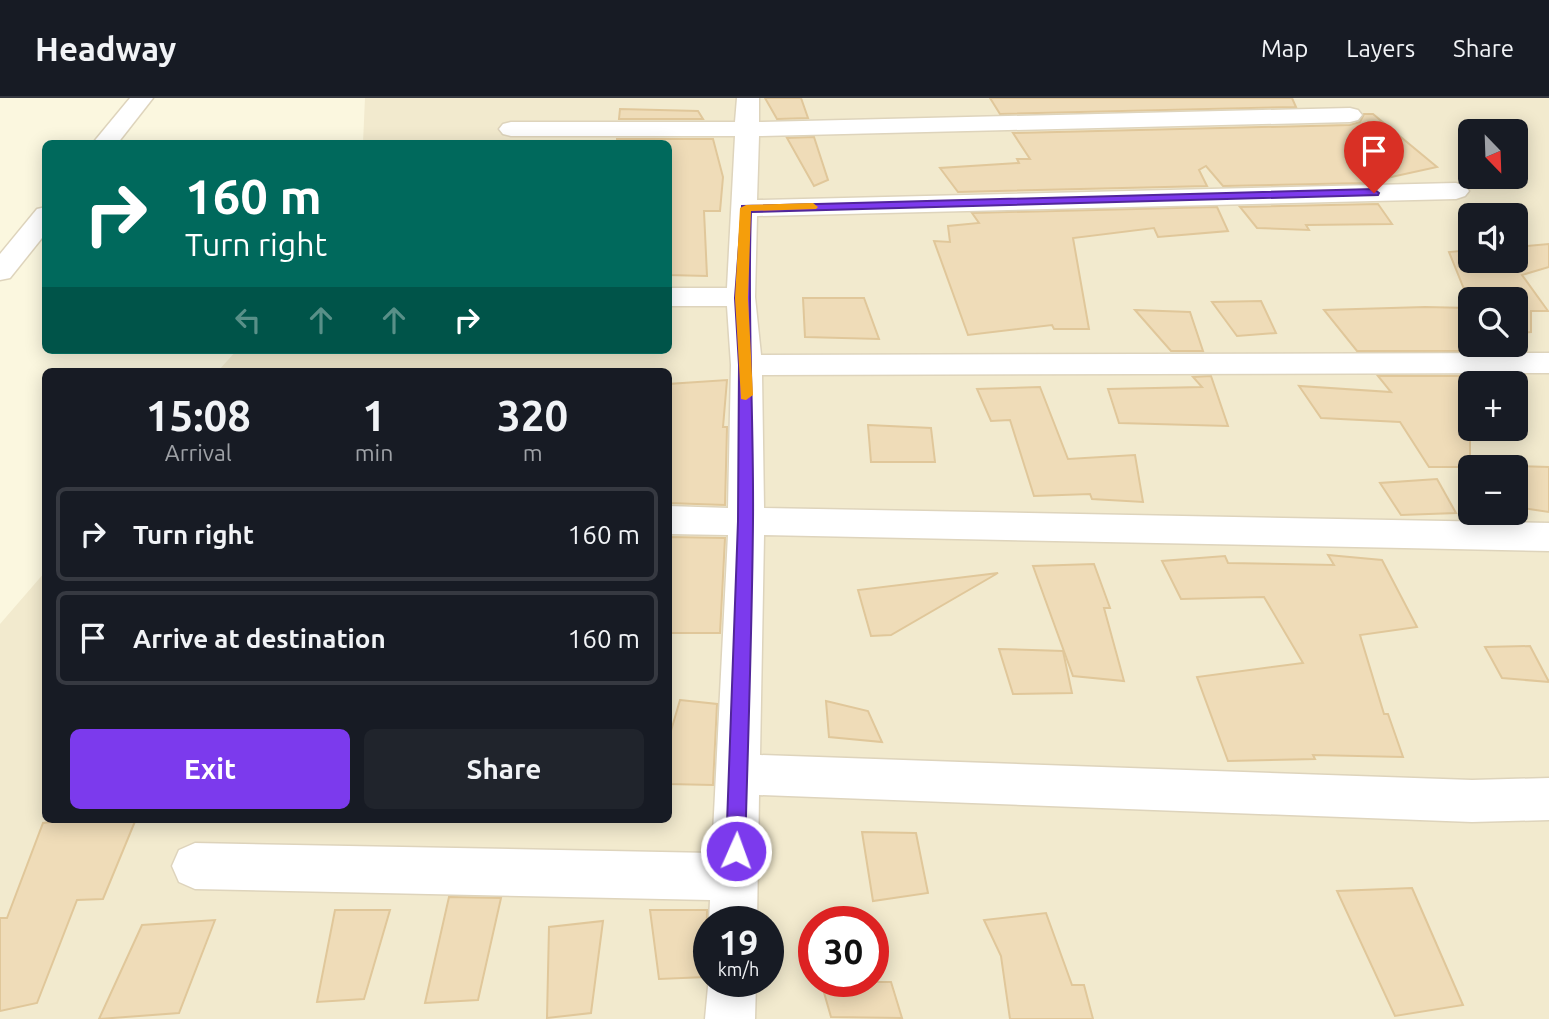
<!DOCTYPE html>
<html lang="en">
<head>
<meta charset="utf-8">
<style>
  body { margin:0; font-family:Ubuntu,sans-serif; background:#20242c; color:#f1f3f6; height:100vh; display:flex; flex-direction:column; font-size:26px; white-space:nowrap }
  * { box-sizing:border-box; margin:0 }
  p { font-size:23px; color:#9ea1a6 }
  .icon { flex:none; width:38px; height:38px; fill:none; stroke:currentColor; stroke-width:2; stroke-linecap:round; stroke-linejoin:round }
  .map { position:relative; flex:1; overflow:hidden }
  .sheet { position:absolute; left:42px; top:270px; width:630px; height:455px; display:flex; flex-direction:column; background:#171b24; border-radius:10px; box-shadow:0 4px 18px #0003 }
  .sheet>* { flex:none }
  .hud { position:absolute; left:42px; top:42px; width:630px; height:214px; border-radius:10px; box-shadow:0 4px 18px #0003; background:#00695c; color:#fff; overflow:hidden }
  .needle { width:46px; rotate:157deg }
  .buttons { position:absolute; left:1458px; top:21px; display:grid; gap:14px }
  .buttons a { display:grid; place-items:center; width:70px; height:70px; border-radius:10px; background:#171b24; box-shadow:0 4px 18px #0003; font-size:35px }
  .speed { position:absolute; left:693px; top:808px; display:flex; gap:14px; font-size:35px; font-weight:700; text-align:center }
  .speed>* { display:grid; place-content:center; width:91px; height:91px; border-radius:50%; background:#171b24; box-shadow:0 4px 18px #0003; line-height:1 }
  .speed small { font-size:18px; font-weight:400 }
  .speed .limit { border:10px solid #d22; background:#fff; color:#111 }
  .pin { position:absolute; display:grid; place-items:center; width:60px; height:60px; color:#fff; margin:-72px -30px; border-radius:50% 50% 50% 0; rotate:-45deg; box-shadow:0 0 7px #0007 }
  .pin .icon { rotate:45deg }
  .me { position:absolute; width:77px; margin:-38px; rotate:2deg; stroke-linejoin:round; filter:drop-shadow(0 0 5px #0008) }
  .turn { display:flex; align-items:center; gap:24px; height:147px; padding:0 28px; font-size:32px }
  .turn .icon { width:91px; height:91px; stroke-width:2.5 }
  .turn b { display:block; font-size:49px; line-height:60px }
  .lanes { display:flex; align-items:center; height:66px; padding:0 28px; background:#0003; justify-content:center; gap:35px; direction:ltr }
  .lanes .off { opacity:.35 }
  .eta { display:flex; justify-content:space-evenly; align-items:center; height:119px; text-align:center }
  .eta b { font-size:42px; font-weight:600; line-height:49px }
  .action { display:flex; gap:14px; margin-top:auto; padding:14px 28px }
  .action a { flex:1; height:80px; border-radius:10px; background:#7c3aed; color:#fff; font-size:28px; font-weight:600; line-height:80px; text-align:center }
  .action a+a { background:#20242c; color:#f1f3f6 }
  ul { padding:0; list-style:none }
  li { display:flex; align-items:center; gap:21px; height:94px; margin:0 14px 10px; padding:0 14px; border:4px solid #363941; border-radius:10px }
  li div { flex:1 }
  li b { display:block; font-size:26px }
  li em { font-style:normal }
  header { display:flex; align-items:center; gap:42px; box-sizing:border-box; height:98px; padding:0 35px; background:#171b24; border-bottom:2px solid #363941 }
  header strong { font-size:33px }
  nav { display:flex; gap:38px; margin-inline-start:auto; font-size:24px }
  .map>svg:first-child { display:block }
  .residential { fill:#f2eace; fill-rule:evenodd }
  .building { fill:#efdcb8; stroke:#e0c79a; stroke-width:2 }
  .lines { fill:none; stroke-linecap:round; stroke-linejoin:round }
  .minor-casing { stroke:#ded4bc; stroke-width:3 }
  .minor { fill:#fff; fill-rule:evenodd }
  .route { fill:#7c3aed; stroke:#51269a; stroke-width:2 }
  .slow { fill:#f59e0b }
</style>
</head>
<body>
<header>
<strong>Headway</strong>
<nav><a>Map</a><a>Layers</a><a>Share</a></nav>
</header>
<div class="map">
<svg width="1549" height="921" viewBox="0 0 1549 921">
  <rect width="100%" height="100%" fill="#fbf7df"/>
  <path class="residential" d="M365 0H1549V921H0V526L45 474 46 721H668V273H218L237 252H668V46L363 45ZM1470 33H1516V79H1470ZM1470 117H1516V163H1470ZM1470 201H1516V247H1470ZM1470 285H1516V331H1470ZM1470 369H1516V415H1470ZM709 824H768V884H709ZM814 824H873V884H814Z"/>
  <g class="building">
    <path d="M765 0H801L808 20 777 21Z"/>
    <path d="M990 0H1292L1296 9 1000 16Z"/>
    <path d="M620 11 698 13 703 21H619Z"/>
    <path d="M1364 16H1373L1437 69 1364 85 1223 88 1206 68 1199 72 1207 88 958 94 940 70 1019 65 1017 61H1030L1013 35 1350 27 1360 24Z"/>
    <path d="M814 39 828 82 814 88 787 40Z"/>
    <path d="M617 41H713L723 79 720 113H704L707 178 668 177V46H617Z"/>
    <path d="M1378 106 1392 126 1306 127 1309 132 1257 130 1240 109Z"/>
    <path d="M1217 109 1228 133 1158 139 1154 130 1073 140 1089 231H1054L1052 227 968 237 934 143 950 144 948 128 979 125 972 115Z"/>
    <path d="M1549 146V169L1522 177 1548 213H1531V234L1516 235V201H1470V206L1449 154 1470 152V163H1516V149Z"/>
    <path d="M803 200H864L879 241 805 239Z"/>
    <path d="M1261 203 1276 235 1237 238 1212 204Z"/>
    <path d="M1425 209 1470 210V253H1357L1324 212Z"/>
    <path d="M1135 212 1190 214 1203 253H1171Z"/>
    <path d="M1211 278 1228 328 1119 325 1108 291 1202 289 1193 279Z"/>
    <path d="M1378 278H1470V369H1429L1400 324 1321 320 1299 288 1391 294Z"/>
    <path d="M727 282 723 329H727L725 407 668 405V286Z"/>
    <path d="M1040 289 1068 361 1135 357 1143 404 1092 401 1090 396 1034 398 1010 322 991 323 977 291Z"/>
    <path d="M868 327 931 330 935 364H871Z"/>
    <path d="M1516 368 1549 369V414L1516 409Z"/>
    <path d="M1437 381 1456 415 1401 417 1380 385Z"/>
    <path d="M668 439 725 440 720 535H668Z"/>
    <path d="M1328 457 1382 462 1417 529 1360 537 1384 616H1388L1403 659 1313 657 1315 661 1228 663 1197 579 1303 565 1264 499 1181 501 1162 463 1225 458 1228 465 1334 467Z"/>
    <path d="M1094 466 1110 510H1104L1124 583 1073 578 1033 468Z"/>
    <path d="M998 475 891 537 871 538 858 492Z"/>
    <path d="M1530 548 1549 584 1502 580 1485 549Z"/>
    <path d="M999 551 1063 553 1072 595 1013 596Z"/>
    <path d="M680 602 717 606 713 687 668 686V643Z"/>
    <path d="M826 603 868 613 882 644 829 639Z"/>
    <path d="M74 721H136L103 801 77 802 37 905 0 913V820H7L43 725Z"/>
    <path d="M862 734 916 735 928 795 873 803Z"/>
    <path d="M1412 790 1463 907 1395 918 1337 793Z"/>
    <path d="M449 799 501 800 478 902 425 905Z"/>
    <path d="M335 812H390L364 901 317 904Z"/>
    <path d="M650 812H707L706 879 659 881Z"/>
    <path d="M1046 815 1072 887H1084L1093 921H1010L1001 858 984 822Z"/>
    <path d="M215 822 179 915 99 921 142 827Z"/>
    <path d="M603 823 591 915 547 920 549 829Z"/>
    <path d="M821 884H891L902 920 831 919Z"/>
  </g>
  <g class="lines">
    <g class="minor-casing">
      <g id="minor">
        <path d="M130 0H153L117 46H92Z"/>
        <path d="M737 0H759V24L1350 10 1358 12 1362 17 1358 22 1350 24 759 38 757 102 1456 85 1465 88 1469 93 1465 98 1456 101 757 118 755 199 761 257 1549 255V275L762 277 764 410 1549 425V453L764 437 760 657 1472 682 1549 680V722L1472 724 759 697 757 824H709L710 802 195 791 179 784 172 768 179 752 195 745 712 755 728 437 668 436V408L728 410 731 267 727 208H668V190H727L735 38H511L503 36 499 31 503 26 511 24H735Z"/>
        <path d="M46 109V135L10 180 0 182V156L37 111Z"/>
        <path d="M709 878V884H756L755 921H705Z"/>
      </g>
    </g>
    <use href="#minor" class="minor"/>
  </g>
  <path class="route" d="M1374 91 1379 95 1378 97 751 114C747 217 754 319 753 423 752 533 748 643 745 753L743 760 736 763 729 760 726 753 738 423 739 267 735 200 742 108Z"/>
  <path class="slow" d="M813 105 818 109 816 111 751 113 748 200 753 297 746 302 741 301 735 200 740 110 746 107Z"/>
</svg>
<div class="buttons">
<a><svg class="needle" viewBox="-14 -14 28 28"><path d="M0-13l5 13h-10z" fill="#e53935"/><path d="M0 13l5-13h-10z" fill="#9ea1a6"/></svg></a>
<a><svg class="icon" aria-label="sound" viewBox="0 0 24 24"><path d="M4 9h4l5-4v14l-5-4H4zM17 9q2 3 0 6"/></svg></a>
<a><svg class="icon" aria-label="search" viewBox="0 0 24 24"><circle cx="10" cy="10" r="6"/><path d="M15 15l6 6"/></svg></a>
<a>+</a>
<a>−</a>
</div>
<div class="speed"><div>19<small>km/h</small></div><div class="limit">30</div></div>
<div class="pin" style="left:1374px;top:95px;background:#d93025"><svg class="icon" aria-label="arrive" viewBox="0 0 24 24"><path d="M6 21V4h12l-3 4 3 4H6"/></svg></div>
<svg class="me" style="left:736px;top:753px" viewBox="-20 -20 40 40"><circle r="17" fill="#7c3aed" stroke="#fff" stroke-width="3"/><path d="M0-11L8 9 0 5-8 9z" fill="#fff"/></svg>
<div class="hud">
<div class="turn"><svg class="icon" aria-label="right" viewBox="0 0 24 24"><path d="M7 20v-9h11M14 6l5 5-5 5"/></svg><div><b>160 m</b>Turn right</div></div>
<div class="lanes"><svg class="icon off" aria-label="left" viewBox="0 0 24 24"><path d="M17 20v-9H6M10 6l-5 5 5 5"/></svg><svg class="icon off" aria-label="ahead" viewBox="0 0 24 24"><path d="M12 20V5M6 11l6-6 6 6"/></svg><svg class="icon off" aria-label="ahead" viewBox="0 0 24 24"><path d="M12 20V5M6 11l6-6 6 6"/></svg><svg class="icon" aria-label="right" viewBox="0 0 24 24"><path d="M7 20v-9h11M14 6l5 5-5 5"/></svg></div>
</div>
<section class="sheet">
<div class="eta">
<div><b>15:08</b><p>Arrival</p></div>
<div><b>1</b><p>min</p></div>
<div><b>320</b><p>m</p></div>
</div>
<ul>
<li><svg class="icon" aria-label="right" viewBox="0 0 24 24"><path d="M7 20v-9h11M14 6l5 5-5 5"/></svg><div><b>Turn right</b></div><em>160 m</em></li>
<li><svg class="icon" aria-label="arrive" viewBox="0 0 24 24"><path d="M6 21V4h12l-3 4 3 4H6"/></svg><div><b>Arrive at destination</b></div><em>160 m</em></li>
</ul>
<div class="action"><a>Exit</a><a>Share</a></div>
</section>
</div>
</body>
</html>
